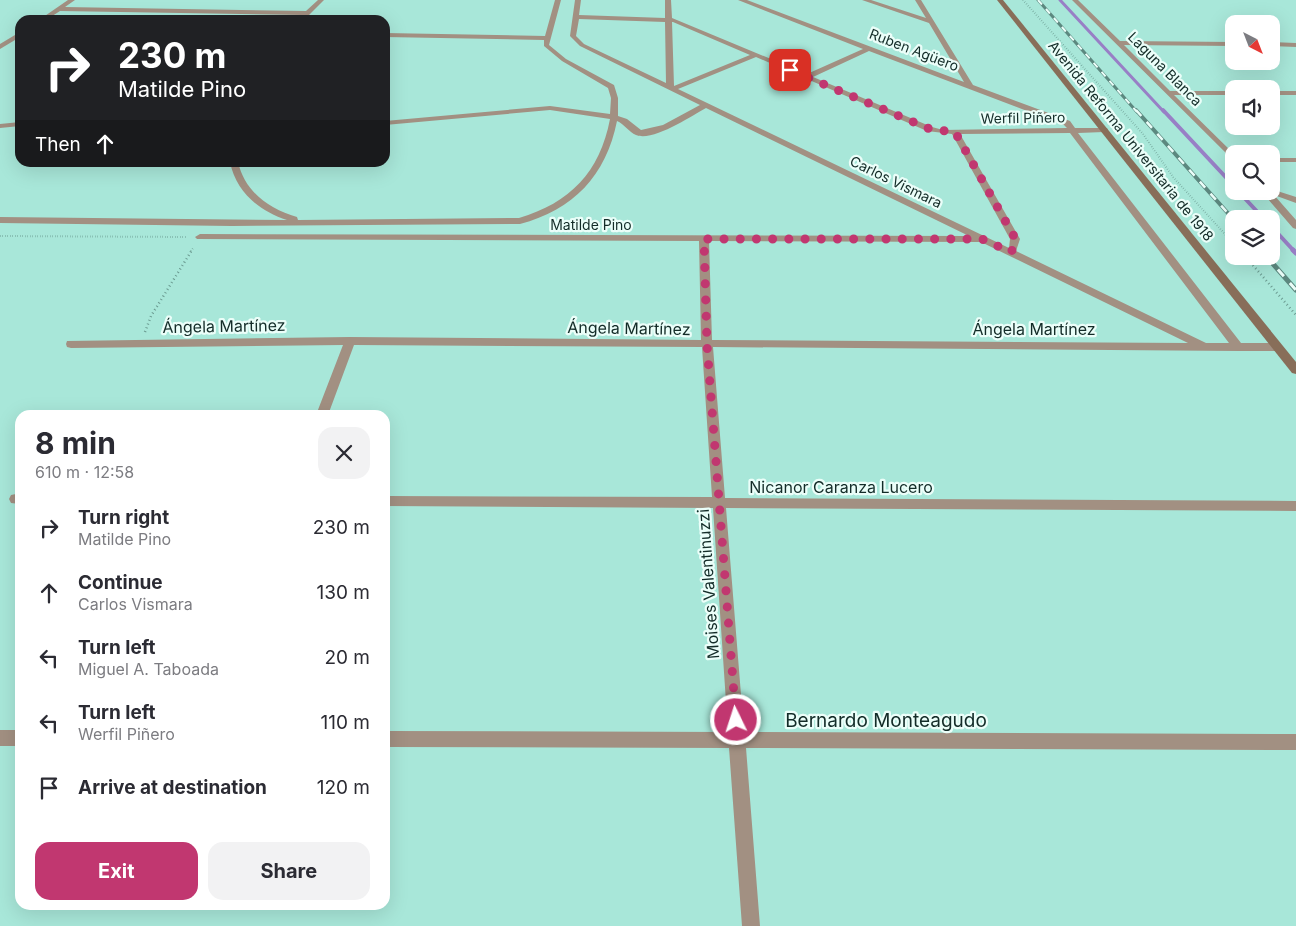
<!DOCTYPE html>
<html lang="en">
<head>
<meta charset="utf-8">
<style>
  body { margin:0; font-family:Inter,sans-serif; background:#f2f2f3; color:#2b2b33; height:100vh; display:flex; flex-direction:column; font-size:19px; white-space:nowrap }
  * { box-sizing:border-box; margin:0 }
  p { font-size:16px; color:#7c7c81 }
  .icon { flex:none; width:28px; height:28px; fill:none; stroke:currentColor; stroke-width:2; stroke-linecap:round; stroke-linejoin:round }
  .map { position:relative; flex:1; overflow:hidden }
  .drawer { position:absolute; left:15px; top:410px; width:375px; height:500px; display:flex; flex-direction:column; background:#fff; border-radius:15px; box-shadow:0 5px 20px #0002 }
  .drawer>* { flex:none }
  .banner { position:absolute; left:15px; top:15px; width:375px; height:152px; border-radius:15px; box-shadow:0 5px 20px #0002; background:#202124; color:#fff; overflow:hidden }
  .needle { width:32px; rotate:138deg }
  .controls { position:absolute; left:1225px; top:15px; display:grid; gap:10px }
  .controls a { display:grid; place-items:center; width:55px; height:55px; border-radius:10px; background:#fff; box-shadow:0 5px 20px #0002; font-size:25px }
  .pin { position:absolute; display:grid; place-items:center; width:42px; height:42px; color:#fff; margin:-21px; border-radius:10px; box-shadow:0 2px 8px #0006 }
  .me { position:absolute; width:55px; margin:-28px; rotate:356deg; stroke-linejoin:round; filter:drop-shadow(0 0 4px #0008) }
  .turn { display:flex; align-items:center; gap:18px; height:105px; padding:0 20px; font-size:22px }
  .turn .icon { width:65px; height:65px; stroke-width:2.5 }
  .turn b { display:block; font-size:35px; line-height:42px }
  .then { display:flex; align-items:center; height:48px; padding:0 20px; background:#0003; gap:10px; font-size:19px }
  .round { display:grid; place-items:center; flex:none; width:52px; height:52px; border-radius:15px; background:#f2f2f3 }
  .overview { display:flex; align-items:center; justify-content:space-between; height:85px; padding:0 20px }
  h1 { font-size:30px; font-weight:700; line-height:38px }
  .button { display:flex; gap:10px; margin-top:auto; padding:10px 20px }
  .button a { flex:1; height:58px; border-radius:15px; background:#c13770; color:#fff; font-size:20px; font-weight:700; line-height:58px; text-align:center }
  .button a+a { background:#f2f2f3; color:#2b2b33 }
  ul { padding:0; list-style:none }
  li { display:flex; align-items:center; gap:15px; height:65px; padding:0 20px }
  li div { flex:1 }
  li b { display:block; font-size:19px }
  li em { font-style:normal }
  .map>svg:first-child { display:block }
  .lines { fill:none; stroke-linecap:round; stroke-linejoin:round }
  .stream-far2 { stroke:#987fc6; stroke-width:3 }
  .stream-far1 { stroke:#987fc6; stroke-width:4 }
  .stream { stroke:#987fc6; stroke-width:5 }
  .path-far1 { stroke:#6b9b91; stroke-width:2; stroke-dasharray:0.5 2; stroke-linecap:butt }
  .path { stroke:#6b9b91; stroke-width:2.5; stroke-dasharray:1 3; stroke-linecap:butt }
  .minor { fill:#a29082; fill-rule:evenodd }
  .secondary { fill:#886e59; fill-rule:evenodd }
  .rail-far2-casing { stroke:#5c887f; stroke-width:3 }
  .rail-far1-casing { stroke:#5c887f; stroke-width:4 }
  .rail-casing { stroke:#5c887f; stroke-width:5 }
  .rail-far2 { stroke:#ebfef9; stroke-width:2; stroke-dasharray:6; stroke-linecap:butt }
  .rail-far1 { stroke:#ebfef9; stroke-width:2.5; stroke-dasharray:8; stroke-linecap:butt }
  .rail { stroke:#ebfef9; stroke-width:3; stroke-dasharray:9; stroke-linecap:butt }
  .route { stroke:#c13770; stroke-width:9; stroke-dasharray:0 16.2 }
  .labels { text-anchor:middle; stroke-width:4.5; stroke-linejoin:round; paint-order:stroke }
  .far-street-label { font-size:14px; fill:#132c28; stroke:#ebfef9 }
  .street-label { font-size:16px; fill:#132c28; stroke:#ebfef9 }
  .near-street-label { font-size:19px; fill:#132c28; stroke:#ebfef9 }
</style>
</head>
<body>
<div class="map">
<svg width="1296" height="926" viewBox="0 0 1296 926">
  <rect width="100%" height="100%" fill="#a8e7d9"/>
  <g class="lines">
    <path class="stream-far2" d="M1060 0 1164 112"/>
    <g class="stream-far1">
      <path d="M1163 110 1234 186"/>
      <path d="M1238 191 1264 219"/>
      <path d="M1271 226 1294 251"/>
    </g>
    <path class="stream" d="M1293 250 1296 253"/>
    <g class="path-far1">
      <path d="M1023 0 1143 134 1173 177 1234 244"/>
      <path d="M0 236 187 237"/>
      <path d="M191 251 194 247"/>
    </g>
    <g class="path">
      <path d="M1245 256 1296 315"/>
      <path d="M145 332 151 316 192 250"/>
    </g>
    <g class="minor">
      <path d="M68 0H75L65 7 306 11 318 0H324L304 20 298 19 302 15 60 11 46 20H39Z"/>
      <path d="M555 0H561L549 45 566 59 614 85 618 98V116L627 119 641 130 663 125 700 105 580 46 570 36 575 0H581L579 15 665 18V0H671L672 18 807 74 863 49 738 0H747L964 82 929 23 862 0H871L926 18 915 0H921L973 85 1070 121 1075 128H1107L1108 130 1104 132 1078 133 1241 343H1278L1283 347 1278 351H1238L713 347 725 498 1296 501V511L726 508 744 732 1296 734V750L746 748 760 926H742L729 748 385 747V731L728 732 713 508 385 506V496L712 497 702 347 354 345 328 415H316L343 345 71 348 67 347 66 344 67 341 350 337 701 340 699 241 197 239 195 237 200 234 969 236 706 108C691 116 653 142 636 135 629 132 624 124 617 121 606 176 573 210 520 224L232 226 0 223V217L287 220C259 211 236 192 230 162H238C245 192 269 209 297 217L298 220 519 218C570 203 600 172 610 119L550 110 385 125V121L550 106 610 114 611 98 608 88 562 61 544 46V40L385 37V33L545 36ZM579 19 665 22 666 83 584 44 576 36ZM672 22H673L750 55 674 86ZM869 51 1064 125 1067 128 943 130 932 127 813 77ZM756 57 927 131 952 134 1010 239 1009 248 678 89ZM1070 133 1229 343H1206L1016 251 1020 239 960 134ZM709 241 981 242 1188 343 712 340Z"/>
      <path d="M1072 0H1078L1120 41 1234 42V46L1124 45 1170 91H1234V95H1174L1234 154V161Z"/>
      <path d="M20 32V37L0 49V44Z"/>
      <path d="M1271 42 1296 43V47L1271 46Z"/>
      <rect x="1271" y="91" width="25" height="4"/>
      <path d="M20 122V126L0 128V124Z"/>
      <rect x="1271" y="158" width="25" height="4"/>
      <path d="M1271 189 1296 197V203L1274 195 1296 220V229L1293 228 1261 191H1271Z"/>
      <path d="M16 494H20V504L11 503 9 499 11 495Z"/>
      <rect x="0" y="730" width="20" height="16"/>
    </g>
    <path class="secondary" d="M997 0H1003L1296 362V374L1292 373Z"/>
    <g class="rail-far2-casing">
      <path id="rail-far2" d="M1038 0 1137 112"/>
    </g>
    <g class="rail-far1-casing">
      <path id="rail-far1" d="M1136 110 1234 220"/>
    </g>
    <g class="rail-casing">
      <path id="rail" d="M1266 256 1296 290"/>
    </g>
    <use href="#rail-far2" class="rail-far2"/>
    <use href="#rail-far1" class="rail-far1"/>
    <use href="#rail" class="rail"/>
  </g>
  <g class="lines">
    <path class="route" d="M736 720 707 345 704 239H982L1011 252 1014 247 1015 238 955 132 930 129 790 70"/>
  </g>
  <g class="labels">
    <g class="far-street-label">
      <text transform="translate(914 50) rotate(21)" y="5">Ruben Agüero</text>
      <text transform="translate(1165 69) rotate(45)" y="5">Laguna Blanca</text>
      <text transform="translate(1023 118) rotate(-1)" y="5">Werfil Piñero</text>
      <text transform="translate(1131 141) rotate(51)" y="5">Avenida Reforma Universitaria de 1918</text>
      <text transform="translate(896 182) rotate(26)" y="5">Carlos Vismara</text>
      <text x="591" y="230">Matilde Pino</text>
    </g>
    <g class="street-label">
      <text transform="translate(224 326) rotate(-1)" y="6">Ángela Martínez</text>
      <text transform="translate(629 328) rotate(1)" y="6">Ángela Martínez</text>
      <text x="1034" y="335">Ángela Martínez</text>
      <text x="841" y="493">Nicanor Caranza Lucero</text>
      <text transform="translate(708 584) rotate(-94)" y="6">Moises Valentinuzzi</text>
    </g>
    <g class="near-street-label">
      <text x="886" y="727">Bernardo Monteagudo</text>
    </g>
  </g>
</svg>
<div class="controls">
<a><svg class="needle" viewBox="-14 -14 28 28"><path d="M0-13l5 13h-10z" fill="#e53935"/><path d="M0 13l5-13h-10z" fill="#7c7c81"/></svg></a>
<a><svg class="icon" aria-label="sound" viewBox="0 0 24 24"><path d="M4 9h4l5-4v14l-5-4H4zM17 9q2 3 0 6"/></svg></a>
<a><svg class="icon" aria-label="search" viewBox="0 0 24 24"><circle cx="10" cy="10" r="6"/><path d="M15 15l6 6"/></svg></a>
<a><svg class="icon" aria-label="layers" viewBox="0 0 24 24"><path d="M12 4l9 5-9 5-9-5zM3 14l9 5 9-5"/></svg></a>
</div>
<div class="pin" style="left:790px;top:70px;background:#d93025"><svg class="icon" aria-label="arrive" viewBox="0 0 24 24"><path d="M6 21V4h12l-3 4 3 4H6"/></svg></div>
<svg class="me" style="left:736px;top:720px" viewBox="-20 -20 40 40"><circle r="17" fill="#c13770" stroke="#fff" stroke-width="3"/><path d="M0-11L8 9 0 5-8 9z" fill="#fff"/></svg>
<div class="banner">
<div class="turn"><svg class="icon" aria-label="right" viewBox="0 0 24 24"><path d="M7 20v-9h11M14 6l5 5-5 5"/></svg><div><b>230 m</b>Matilde Pino</div></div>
<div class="then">Then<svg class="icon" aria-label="ahead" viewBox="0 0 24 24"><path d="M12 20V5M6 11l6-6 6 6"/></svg></div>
</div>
<section class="drawer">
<div class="overview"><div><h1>8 min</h1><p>610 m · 12:58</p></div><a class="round"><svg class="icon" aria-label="close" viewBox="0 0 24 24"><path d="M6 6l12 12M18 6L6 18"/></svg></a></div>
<ul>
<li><svg class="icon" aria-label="right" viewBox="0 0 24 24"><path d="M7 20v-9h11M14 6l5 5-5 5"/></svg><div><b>Turn right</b><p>Matilde Pino</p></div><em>230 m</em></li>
<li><svg class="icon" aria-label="ahead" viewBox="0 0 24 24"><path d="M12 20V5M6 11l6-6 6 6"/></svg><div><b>Continue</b><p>Carlos Vismara</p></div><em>130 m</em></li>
<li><svg class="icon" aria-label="left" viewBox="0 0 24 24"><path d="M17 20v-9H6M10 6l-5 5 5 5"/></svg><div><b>Turn left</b><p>Miguel A. Taboada</p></div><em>20 m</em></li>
<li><svg class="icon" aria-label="left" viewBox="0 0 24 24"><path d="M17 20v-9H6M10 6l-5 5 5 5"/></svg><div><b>Turn left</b><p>Werfil Piñero</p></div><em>110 m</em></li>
<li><svg class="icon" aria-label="arrive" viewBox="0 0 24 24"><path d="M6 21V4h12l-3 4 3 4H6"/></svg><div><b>Arrive at destination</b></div><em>120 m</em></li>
</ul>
<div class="button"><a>Exit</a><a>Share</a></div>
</section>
</div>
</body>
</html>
